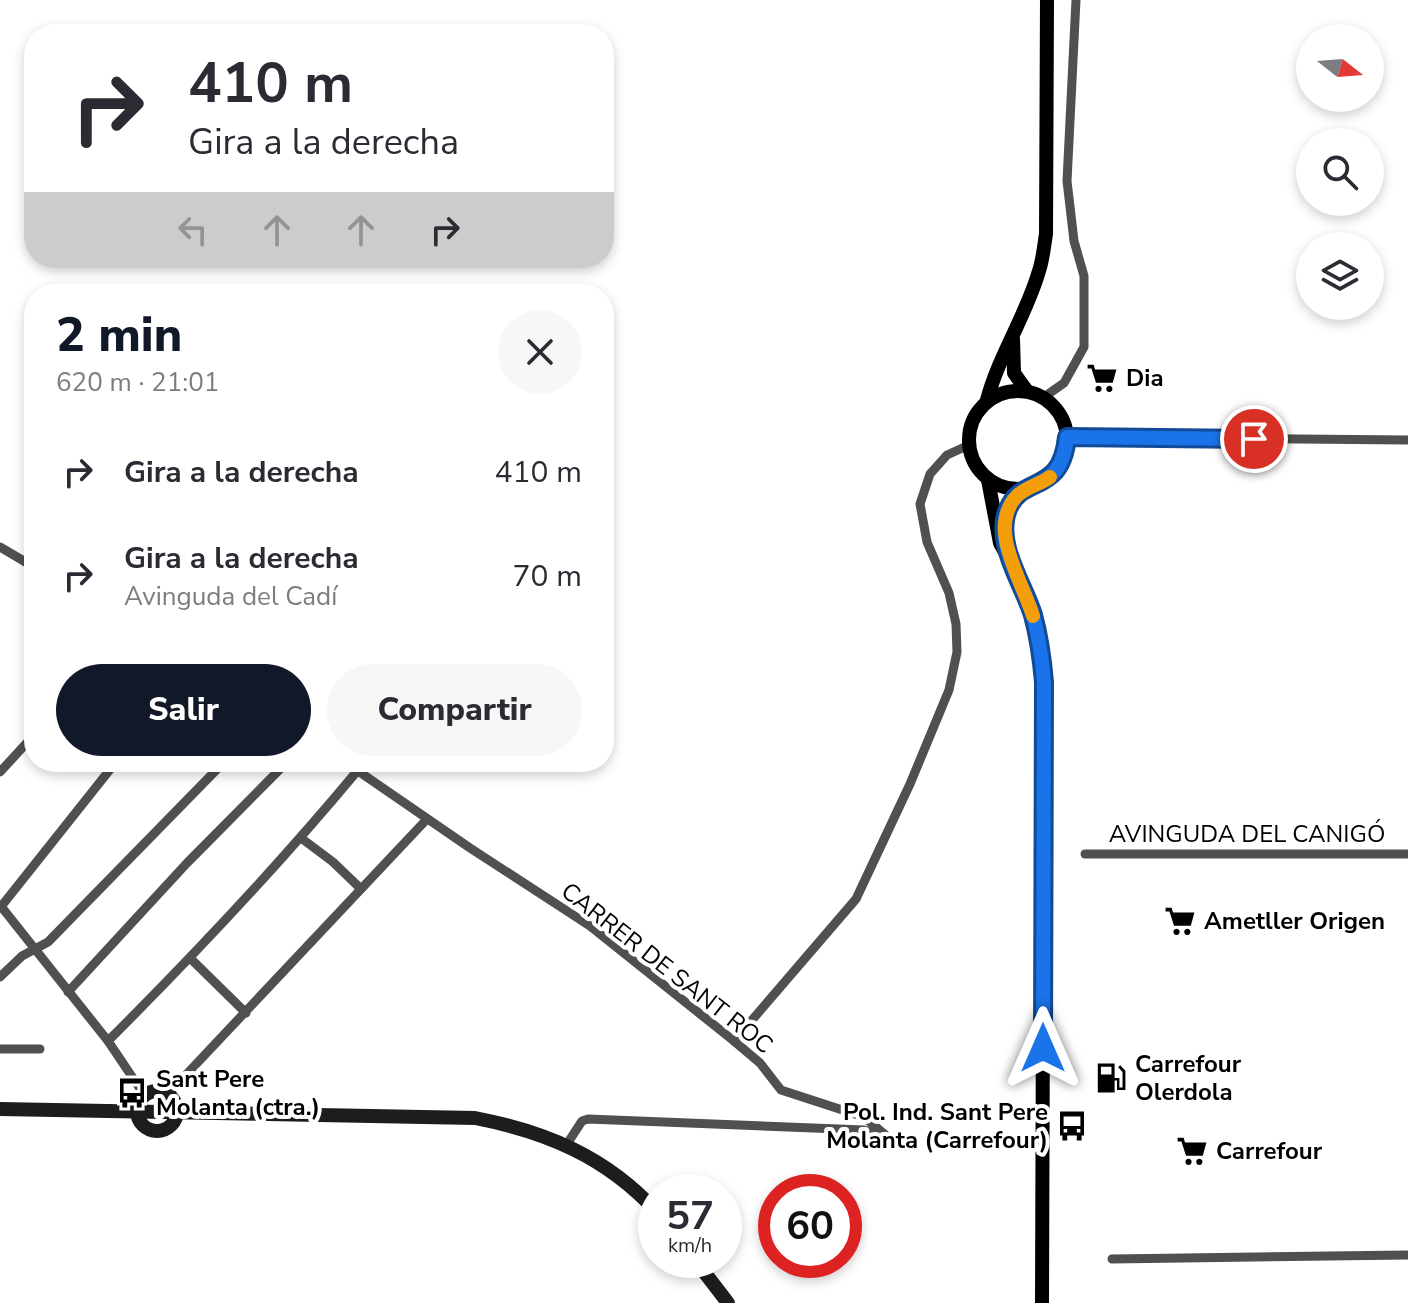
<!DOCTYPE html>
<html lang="es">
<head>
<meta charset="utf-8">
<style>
  body { margin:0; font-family:"Nunito Sans",sans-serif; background:#f7f7f7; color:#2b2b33; height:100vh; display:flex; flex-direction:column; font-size:30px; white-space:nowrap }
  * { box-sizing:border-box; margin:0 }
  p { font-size:26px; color:#7c7c81 }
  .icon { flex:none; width:44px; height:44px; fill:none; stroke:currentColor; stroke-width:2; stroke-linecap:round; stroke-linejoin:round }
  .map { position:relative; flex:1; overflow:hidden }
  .sheet { position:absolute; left:24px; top:284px; width:590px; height:488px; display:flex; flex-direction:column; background:#fff; border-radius:32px; box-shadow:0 4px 12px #0003 }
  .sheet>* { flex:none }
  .banner { position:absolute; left:24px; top:24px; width:590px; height:244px; border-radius:32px; box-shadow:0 4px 12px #0003; background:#fff; color:#2b2b33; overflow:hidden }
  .needle { width:52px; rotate:107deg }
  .buttons { position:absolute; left:1296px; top:24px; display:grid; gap:16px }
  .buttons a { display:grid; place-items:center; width:88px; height:88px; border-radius:50%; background:#fff; box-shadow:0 4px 12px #0003; font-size:40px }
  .speed { position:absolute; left:638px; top:1174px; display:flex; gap:16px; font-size:40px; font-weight:700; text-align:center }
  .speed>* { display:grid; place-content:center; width:104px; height:104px; border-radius:50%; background:#fff; box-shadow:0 4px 12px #0003; line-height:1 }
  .speed small { font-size:20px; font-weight:400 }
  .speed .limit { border:12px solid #d22; background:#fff; color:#111 }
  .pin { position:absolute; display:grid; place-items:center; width:68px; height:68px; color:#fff; margin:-34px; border:4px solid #fff; border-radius:50%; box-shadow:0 2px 8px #0007 }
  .me { position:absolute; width:88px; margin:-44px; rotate:0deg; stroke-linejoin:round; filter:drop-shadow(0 0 6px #0008) }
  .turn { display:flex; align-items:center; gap:28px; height:168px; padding:0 32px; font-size:36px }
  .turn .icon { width:104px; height:104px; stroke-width:2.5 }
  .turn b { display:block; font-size:56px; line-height:68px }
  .lanes { display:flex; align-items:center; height:76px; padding:0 32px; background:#0003; justify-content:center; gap:40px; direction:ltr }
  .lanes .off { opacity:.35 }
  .round { display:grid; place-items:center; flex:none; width:84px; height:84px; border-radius:42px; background:#f7f7f7 }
  .summary { display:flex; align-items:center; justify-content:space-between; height:136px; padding:0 32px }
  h1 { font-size:48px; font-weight:800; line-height:60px; color:#111827 }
  .cta { display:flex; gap:16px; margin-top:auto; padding:16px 32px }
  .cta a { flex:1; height:92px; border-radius:48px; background:#111827; color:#fff; font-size:32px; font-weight:800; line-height:92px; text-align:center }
  .cta a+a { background:#f7f7f7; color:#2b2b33 }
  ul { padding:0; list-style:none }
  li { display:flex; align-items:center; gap:24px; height:104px; padding:0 32px }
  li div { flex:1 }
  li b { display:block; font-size:30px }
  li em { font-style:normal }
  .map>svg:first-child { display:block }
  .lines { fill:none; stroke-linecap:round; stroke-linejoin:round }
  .street { stroke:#505050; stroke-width:9 }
  .secondary { stroke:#1d1d1d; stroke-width:14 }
  .primary { stroke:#000; stroke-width:14 }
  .route-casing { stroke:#114b97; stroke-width:20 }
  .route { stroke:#1a73e8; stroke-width:14 }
  .slow { stroke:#f59e0b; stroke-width:14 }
  .labels { text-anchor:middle; stroke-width:8; stroke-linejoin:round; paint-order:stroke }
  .poi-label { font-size:24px; font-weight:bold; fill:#000; stroke:#fff; text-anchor:start }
  .street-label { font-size:24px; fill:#000; stroke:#fff }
</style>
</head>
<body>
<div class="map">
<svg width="1408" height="1303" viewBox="0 0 1408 1303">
  <rect width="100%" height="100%" fill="#fff"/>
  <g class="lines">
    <g class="street">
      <path d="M1044 397 1064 383 1084 347V276L1074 241 1067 181 1076 0"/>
      <path d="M1067 437 1408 440"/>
      <path d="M0 547 34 567"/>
      <path d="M345 762 470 848 590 926 734 1041 760 1063 781 1090 864 1117 889 1138"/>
      <path d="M0 772 34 735"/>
      <path d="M301 838 333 862 361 889"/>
      <path d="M1085 854H1408"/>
      <path d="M0 905 108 1041 145 1096"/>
      <path d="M0 908 116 762"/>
      <path d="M190 958 246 1013"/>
      <path d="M0 977 22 956 48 942 224 762"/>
      <path d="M68 992 187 863 287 762"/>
      <path d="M108 1041C195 954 279 865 358 770"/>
      <path d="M734 1041 856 899 910 784 949 690 957 652 956 624 949 593 927 542 920 504 930 474 947 455 969 445"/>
      <path d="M0 1049H40"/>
      <path d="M167 1095 427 819"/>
      <path d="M567 1144 582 1121 588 1119 864 1130 882 1136"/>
      <path d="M1112 1259 1408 1255"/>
    </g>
    <g class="secondary">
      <circle cx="157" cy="1111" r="20"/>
      <path d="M0 1109 475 1118C547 1132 606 1157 656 1211"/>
      <path d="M695 1260 728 1303"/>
    </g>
    <g class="primary">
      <path d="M1013 339 1014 373 1027 391"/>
      <circle cx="1018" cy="440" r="49"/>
      <path d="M987 400C999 355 1026 316 1039 271 1043 259 1044 246 1046 234L1047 0"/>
      <path d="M988 480 1000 543 1015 570 1032 611 1039 644 1044 682 1042 1303"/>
      <path d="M1006 539C1004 517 1008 502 1026 489"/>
    </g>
  </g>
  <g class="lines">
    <g class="route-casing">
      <path id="route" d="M1043 1048 1044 682C1042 659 1039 637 1033 615 1023 583 994 543 1008 509 1022 474 1061 496 1067 437L1254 439"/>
    </g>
    <use href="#route" class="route"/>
    <path class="slow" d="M1033 616C1023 582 986 528 1017 496 1026 487 1039 485 1050 477"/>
  </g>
  <defs>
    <g id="supermarket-bare" transform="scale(2.4)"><path d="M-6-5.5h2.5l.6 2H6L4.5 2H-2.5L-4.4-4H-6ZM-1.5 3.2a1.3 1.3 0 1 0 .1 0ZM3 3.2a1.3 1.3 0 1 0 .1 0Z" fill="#000" stroke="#fff" stroke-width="2.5" paint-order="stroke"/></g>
    <g id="fuel-bare" transform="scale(2.4)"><path d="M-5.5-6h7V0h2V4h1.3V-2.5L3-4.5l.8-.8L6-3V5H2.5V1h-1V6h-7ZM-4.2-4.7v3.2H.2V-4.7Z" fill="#000" stroke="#fff" stroke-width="2.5" paint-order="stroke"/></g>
    <g id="bus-bare" transform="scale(2.4)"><path d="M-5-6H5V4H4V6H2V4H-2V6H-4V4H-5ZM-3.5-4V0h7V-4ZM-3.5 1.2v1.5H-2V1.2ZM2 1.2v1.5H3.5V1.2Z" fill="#000" stroke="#fff" stroke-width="2.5" paint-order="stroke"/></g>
  </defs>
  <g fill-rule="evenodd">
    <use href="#supermarket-bare" x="1102" y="378"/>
    <use href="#supermarket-bare" x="1180" y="921"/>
    <use href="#fuel-bare" x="1111" y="1078"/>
    <use href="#bus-bare" x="132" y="1093"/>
    <use href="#bus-bare" x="1072" y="1126"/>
    <use href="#supermarket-bare" x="1192" y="1151"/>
  </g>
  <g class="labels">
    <g class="poi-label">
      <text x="1126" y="386">Dia</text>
      <text x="1204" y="929">Ametller Origen</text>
      <text x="1135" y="1072">Carrefour<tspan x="1135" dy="28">Olerdola</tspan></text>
      <text x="156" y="1087">Sant Pere<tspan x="156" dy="28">Molanta (ctra.)</tspan></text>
      <text x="1048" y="1120" text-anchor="end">Pol. Ind. Sant Pere<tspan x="1048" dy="28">Molanta (Carrefour)</tspan></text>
      <text x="1216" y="1159">Carrefour</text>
    </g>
    <g class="street-label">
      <text x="1247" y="842">AVINGUDA DEL CANIGÓ</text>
      <text transform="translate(667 968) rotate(38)" y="8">CARRER DE SANT ROC</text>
    </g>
  </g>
</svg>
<div class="buttons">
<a><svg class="needle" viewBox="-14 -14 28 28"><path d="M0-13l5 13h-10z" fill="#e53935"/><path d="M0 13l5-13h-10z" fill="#7c7c81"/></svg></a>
<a><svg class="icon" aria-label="search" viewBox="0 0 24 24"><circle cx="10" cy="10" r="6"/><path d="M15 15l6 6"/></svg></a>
<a><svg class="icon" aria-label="layers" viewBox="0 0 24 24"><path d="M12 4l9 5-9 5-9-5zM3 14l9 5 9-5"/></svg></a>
</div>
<div class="speed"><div>57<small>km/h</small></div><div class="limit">60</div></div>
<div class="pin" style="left:1254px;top:439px;background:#d93025"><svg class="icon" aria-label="arrive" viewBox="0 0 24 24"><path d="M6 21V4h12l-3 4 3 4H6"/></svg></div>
<svg class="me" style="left:1043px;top:1048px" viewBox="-20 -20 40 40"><path d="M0-17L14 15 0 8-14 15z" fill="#1a73e8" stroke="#fff" stroke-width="4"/></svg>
<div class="banner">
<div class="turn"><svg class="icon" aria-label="right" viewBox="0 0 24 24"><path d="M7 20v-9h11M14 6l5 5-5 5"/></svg><div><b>410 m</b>Gira a la derecha</div></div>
<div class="lanes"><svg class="icon off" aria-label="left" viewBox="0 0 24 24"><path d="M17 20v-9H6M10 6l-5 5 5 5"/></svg><svg class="icon off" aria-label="ahead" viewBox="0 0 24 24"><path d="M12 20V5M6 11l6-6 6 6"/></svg><svg class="icon off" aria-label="ahead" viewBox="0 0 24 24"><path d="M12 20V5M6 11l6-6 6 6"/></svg><svg class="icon" aria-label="right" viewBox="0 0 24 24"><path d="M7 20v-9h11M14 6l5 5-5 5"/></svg></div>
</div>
<section class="sheet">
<div class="summary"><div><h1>2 min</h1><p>620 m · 21:01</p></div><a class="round"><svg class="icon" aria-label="close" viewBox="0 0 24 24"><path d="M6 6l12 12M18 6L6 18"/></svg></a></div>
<ul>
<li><svg class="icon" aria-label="right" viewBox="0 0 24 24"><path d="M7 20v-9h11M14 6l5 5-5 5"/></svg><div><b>Gira a la derecha</b></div><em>410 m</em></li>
<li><svg class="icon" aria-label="right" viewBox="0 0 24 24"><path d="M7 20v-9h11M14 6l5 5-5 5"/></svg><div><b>Gira a la derecha</b><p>Avinguda del Cadí</p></div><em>70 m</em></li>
</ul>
<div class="cta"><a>Salir</a><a>Compartir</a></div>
</section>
</div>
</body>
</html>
